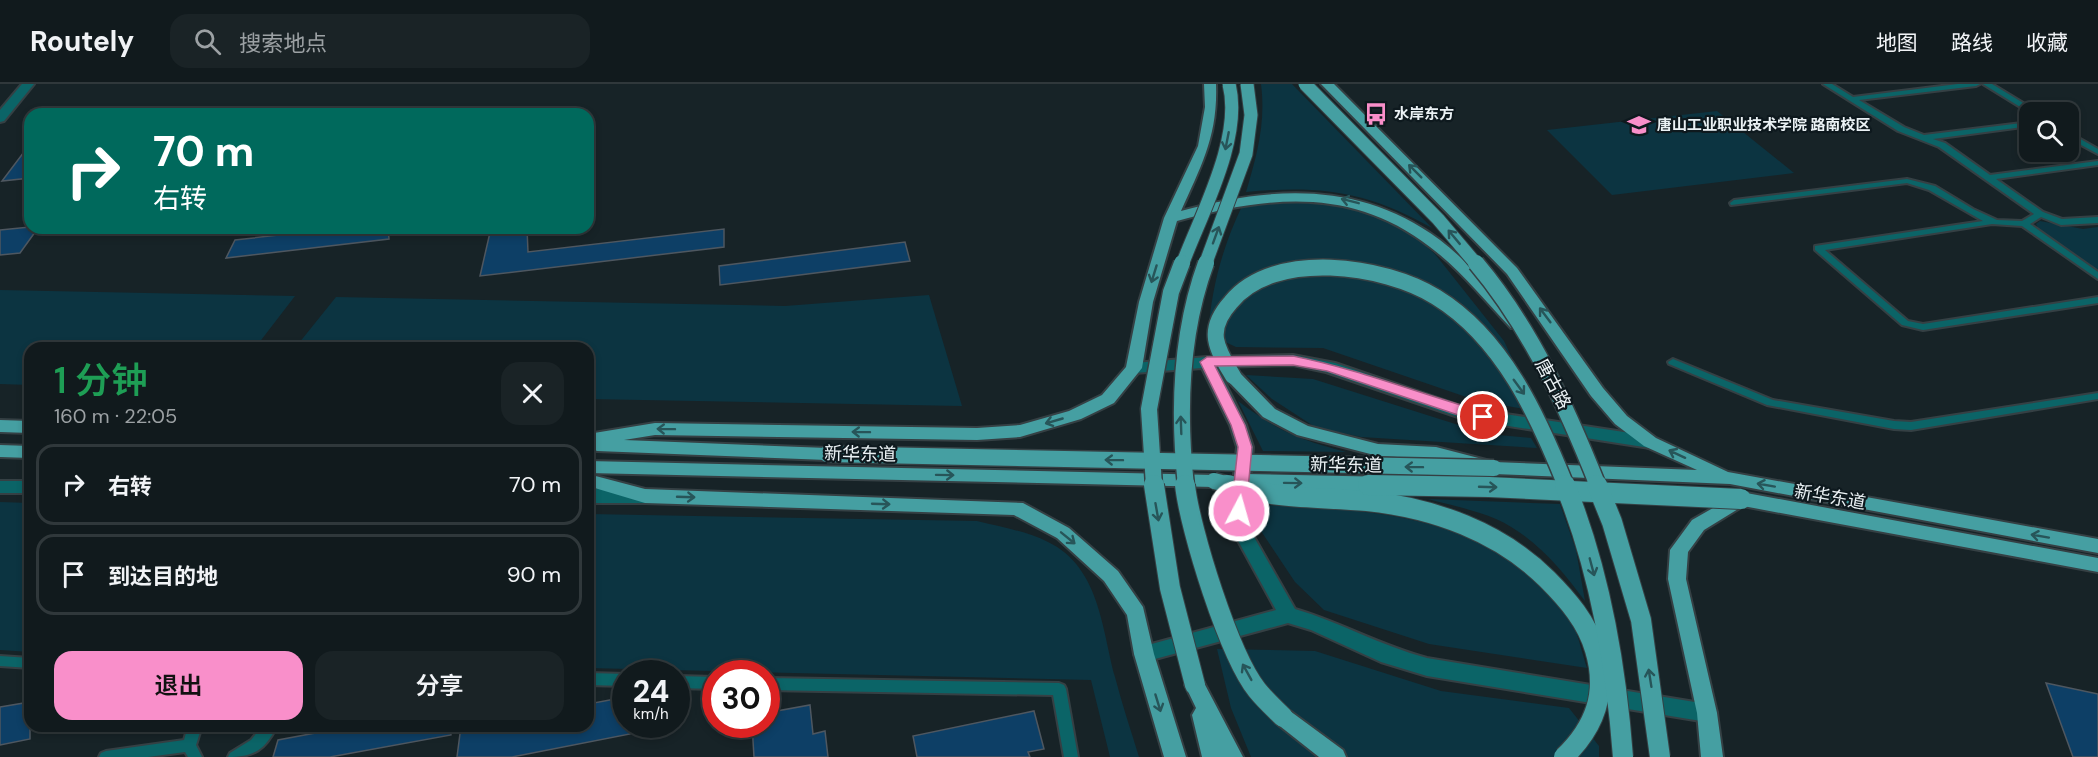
<!DOCTYPE html>
<html lang="zh">
<head>
<meta charset="utf-8">
<style>
  body { margin:0; font-family:"DM Sans","Noto Sans SC",sans-serif; background:#1a2326; color:#f1f3f6; height:100vh; display:flex; flex-direction:column; font-size:22px; white-space:nowrap }
  * { box-sizing:border-box; margin:0 }
  p { font-size:20px; color:#9ca1a4 }
  .icon { flex:none; width:33px; height:33px; fill:none; stroke:currentColor; stroke-width:2; stroke-linecap:round; stroke-linejoin:round }
  .map { position:relative; flex:1; overflow:hidden }
  .panel { position:absolute; left:24px; top:258px; width:570px; height:390px; display:flex; flex-direction:column; background:#111a1d; border-radius:18px; box-shadow:0 3px 9px #0003,0 0 0 2px #30383b }
  .panel>* { flex:none }
  .guide { position:absolute; left:24px; top:24px; width:570px; height:126px; border-radius:18px; box-shadow:0 3px 9px #0003,0 0 0 2px #30383b; background:#00695c; color:#fff; overflow:hidden }
  .buttons { position:absolute; left:2019px; top:18px; display:grid; gap:12px }
  .buttons a { display:grid; place-items:center; width:60px; height:60px; border-radius:12px; background:#111a1d; box-shadow:0 3px 9px #0003,0 0 0 2px #30383b; font-size:30px }
  .speed { position:absolute; left:612px; top:576px; display:flex; gap:12px; font-size:30px; font-weight:700; text-align:center }
  .speed>* { display:grid; place-content:center; width:78px; height:78px; border-radius:50%; background:#111a1d; box-shadow:0 3px 9px #0003,0 0 0 2px #30383b; line-height:1 }
  .speed small { font-size:15px; font-weight:400 }
  .speed .limit { border:9px solid #d22; background:#fff; color:#111 }
  .pin { position:absolute; display:grid; place-items:center; width:51px; height:51px; color:#fff; margin:-26px; border:3px solid #fff; border-radius:50%; box-shadow:0 2px 6px #0007 }
  .me { position:absolute; width:66px; margin:-33px; rotate:6deg; stroke-linejoin:round; filter:drop-shadow(0 0 4px #0008) }
  .turn { display:flex; align-items:center; gap:21px; height:126px; padding:0 30px; font-size:27px }
  .turn .icon { width:78px; height:78px; stroke-width:2.5 }
  .turn b { display:block; font-size:42px; line-height:51px }
  .round { display:grid; place-items:center; flex:none; width:63px; height:63px; border-radius:18px; background:#1a2326 }
  .overview { display:flex; align-items:center; justify-content:space-between; height:102px; padding:0 30px }
  h1 { font-size:36px; font-weight:600; line-height:45px; color:#1e9e55 }
  .primary-button { display:flex; gap:12px; margin-top:auto; padding:12px 30px }
  .primary-button a { flex:1; height:69px; border-radius:18px; background:#f98fca; color:#111; font-size:24px; font-weight:600; line-height:69px; text-align:center }
  .primary-button a+a { background:#1a2326; color:#f1f3f6 }
  ul { padding:0; list-style:none }
  li { display:flex; align-items:center; gap:18px; height:81px; margin:0 12px 9px; padding:0 18px; border:3px solid #30383b; border-radius:18px }
  li div { flex:1 }
  li b { display:block; font-size:22px }
  li em { font-style:normal }
  header { display:flex; align-items:center; gap:36px; box-sizing:border-box; height:84px; padding:0 30px; background:#111a1d; border-bottom:2px solid #30383b }
  header strong { font-size:28px }
  nav { display:flex; gap:33px; margin-inline-start:auto; font-size:21px }
  .search { width:420px; height:54px; background:#1a2326; display:flex; align-items:center; gap:15px; box-sizing:border-box; padding:0 21px; border-radius:18px; color:#9ca1a4; font-size:22px }
  .map>svg:first-child { display:block }
  .green { fill:#0c3441 }
  .building { fill:#0d3f66; stroke:#4e5760; stroke-width:1.5 }
  .lines { fill:none; stroke-linecap:round; stroke-linejoin:round }
  .service-casing { stroke:#354044; stroke-width:4 }
  .minor-casing { stroke:#354044; stroke-width:4 }
  .tertiary-casing { stroke:#354044; stroke-width:4 }
  .primary-casing { stroke:#354044; stroke-width:4 }
  .service { fill:#0b6467; fill-rule:evenodd }
  .minor { fill:#0b6467; fill-rule:evenodd }
  .tertiary { fill:#0b6467; fill-rule:evenodd }
  .primary { fill:#459fa2; fill-rule:evenodd }
  .primary-bridge-far2-casing { stroke:#354044; stroke-width:15; stroke-linecap:butt }
  .primary-bridge-far1-casing { stroke:#354044; stroke-width:19; stroke-linecap:butt }
  .primary-bridge-casing { stroke:#354044; stroke-width:22; stroke-linecap:butt }
  .primary-bridge-far2 { stroke:#459fa2; stroke-width:13 }
  .primary-bridge-far1 { stroke:#459fa2; stroke-width:16 }
  .primary-bridge { stroke:#459fa2; stroke-width:20 }
  .oneway { stroke:#275559 }
  .route { fill:#f98fca; stroke:#a25d83; stroke-width:1.5 }
  .labels { text-anchor:middle; stroke-width:4.5; stroke-linejoin:round; paint-order:stroke }
  .far-poi-label { font-size:15px; font-weight:bold; fill:#ebf2f5; stroke:#0e191e; text-anchor:start }
  .street-label { font-size:18px; fill:#ebf2f5; stroke:#0e191e }
</style>
</head>
<body>
<header>
<strong>Routely</strong>
<div class="search"><svg class="icon" aria-label="search" viewBox="0 0 24 24"><circle cx="10" cy="10" r="6"/><path d="M15 15l6 6"/></svg>搜索地点</div>
<nav><a>地图</a><a>路线</a><a>收藏</a></nav>
</header>
<div class="map">
<svg width="2098" height="673" viewBox="0 0 2098 673">
  <rect width="100%" height="100%" fill="#172327"/>
  <g class="green">
    <path d="M1261 0H1292L1432 144C1367 107 1319 101 1246 108 1257 71 1266 39 1261 0Z"/>
    <path d="M1717 27 1794 89 1612 111 1547 46Z"/>
    <path d="M1299 116 1346 119 1398 140 1418 155 1435 170 1504 257 1537 327 1478 317 1323 264 1236 263 1208 250C1212 202 1222 164 1243 120Z"/>
    <path d="M2040 137 2083 145 2098 143V188L2039 146 2036 140Z"/>
    <path d="M0 206 295 212 255 264H30V301L0 300Z"/>
    <path d="M929 211 962 322 588 315V264H295L336 213 785 222Z"/>
    <path d="M1246 291 1313 295 1487 350 1531 354 1537 364 1361 353 1315 343 1272 315Z"/>
    <path d="M1238 317C1279 348 1298 355 1346 368L1263 367Z"/>
    <path d="M1428 415 1560 420 1576 466 1585 517C1561 485 1534 452 1496 435 1475 426 1450 421 1428 415Z"/>
    <path d="M0 418 30 419V568L0 566Z"/>
    <path d="M1243 420C1346 425 1457 424 1538 498 1552 510 1566 523 1573 540 1579 554 1582 569 1587 584L1429 560 1324 526 1295 498Z"/>
    <path d="M588 430 977 437C1001 443 1026 447 1048 458 1100 483 1102 546 1115 593 1122 620 1131 647 1139 673H1110L1091 596 588 584Z"/>
    <path d="M1217 565 1315 567 1441 607 1569 624 1599 662V673H1251L1231 624Z"/>
  </g>
  <g class="building">
    <path d="M30 60V94L2 97Z"/>
    <path d="M30 143 38 144 20 169 0 171V146Z"/>
    <path d="M342 144H388L389 155 226 174 235 156Z"/>
    <path d="M491 144H527L528 168 724 145V163L480 192Z"/>
    <path d="M905 158 910 177 720 201 719 182Z"/>
    <path d="M2046 599 2098 610V673H2073Z"/>
    <path d="M626 613V642H629L630 650 512 673H457L461 642H588V620Z"/>
    <path d="M30 618V655L0 661V623Z"/>
    <path d="M810 621 813 650 825 647 828 673H754L752 640H766V629Z"/>
    <path d="M1034 627 1044 665 1028 668 1030 673H917L913 652Z"/>
    <path d="M353 642H450L451 651 330 673H273L278 656Z"/>
  </g>
  <g class="lines">
    <g class="service-casing">
      <g id="service">
        <path d="M1823 0H1832L1853 13 1958 0H1980L1976 2 1859 16 1904 43 1924 51 2030 38V42L1933 55 1945 59 1990 91 2098 77V81L1996 95 2043 128 2062 135 2098 133V139L2061 141 2041 133 2030 140 2098 188V195L2022 142 1992 140 1825 166 1908 237 1923 240 2098 213V219L1923 246 1902 241 1815 166V162L1983 137 1929 106 1907 99 1731 121 1730 119 1734 116 1907 95 1935 102 1973 125 1997 136 2022 137 2034 130 1939 63 1898 47Z"/>
        <path d="M1983 0H1992L2038 28 2030 29Z"/>
        <path d="M2068 48 2098 65V70L2068 54Z"/>
        <path d="M1673 275 1773 316 1894 337 1911 338 2098 309V315L1911 346 1894 345 1767 321 1669 280 1668 278Z"/>
        <path d="M0 572 30 574V584L0 582Z"/>
        <path d="M588 589 626 590V602L588 601Z"/>
        <path d="M676 592 716 593V605L676 604Z"/>
        <path d="M766 594 1059 599 1064 601 1066 605 1078 673H1064L1053 611 766 606Z"/>
        <path d="M188 642H202L196 661 202 673H188L185 668 148 673H99L101 669 106 667 184 656Z"/>
        <path d="M262 642H277C265 666 254 673 228 673L230 669 251 656Z"/>
      </g>
    </g>
    <g class="minor-casing">
      <g id="minor">
        <path d="M1293 271 1335 279 1466 324 1650 352 1658 358 1650 364 1464 335 1326 288 1293 281 1217 283 1246 341 1253 363 1248 427 1254 453 1295 525C1340 538 1381 562 1427 574L1707 620 1714 623 1717 629 1714 635 1707 638 1427 592 1381 578 1311 546 1288 539 1144 578 1137 576 1134 570 1137 564 1276 526 1236 453 1230 427 1237 363 1230 341 1202 284 1134 289 1126 284 1134 279 1207 273Z"/>
        <rect x="0" y="397" width="30" height="12"/>
        <path d="M588 405H644L650 407 653 412 650 417 644 419H588Z"/>
      </g>
    </g>
    <g class="tertiary-casing">
      <path id="tertiary" d="M22 0H34L4 37 0 38V26Z"/>
    </g>
    <g class="primary-casing">
      <g id="primary">
        <path d="M1204 0H1216C1218 52 1201 82 1181 127 1272 102 1360 97 1440 156 1470 179 1496 210 1521 238L1524 241 1521 244H1511C1485 217 1461 186 1430 163 1352 102 1267 112 1177 137L1153 218 1142 284 1114 319 1081 335 1020 353 977 356 655 351 624 356 827 364 835 370 827 376 597 367 588 362V350L655 339 977 344 1020 341 1069 327 1102 311 1126 283 1139 218 1164 134 1198 62 1205 23Z"/>
        <path d="M1321 0H1334L1517 184 1603 304 1627 332 1656 354 1728 388 2098 455V469L1730 400 1494 390 1436 375 1378 372 1297 351 1263 333 1227 296 1225 292 1227 288H1239L1275 325 1308 342 1378 360 1436 363 1494 378 1697 386 1644 362 1615 340 1591 312 1507 190Z"/>
        <path d="M0 336 30 337V349L0 348Z"/>
        <path d="M0 361 30 362V374L0 373Z"/>
        <path d="M588 377 1214 391 1220 392 1223 397 1220 402 1214 403 588 389Z"/>
        <path d="M588 390 645 405 1023 419 1069 444 1118 487 1143 523 1154 570 1186 673H1164L1134 570 1127 531 1104 497 1057 454 1014 431 645 419 588 402Z"/>
        <path d="M1741 408 2098 474V488L1743 422 1704 446 1688 468 1686 495 1717 629 1723 673H1701L1697 629 1668 495 1670 466 1692 436Z"/>
        <path d="M1195 592 1202 595 1243 673H1202L1192 631 1196 624 1185 601 1188 595Z"/>
        <path d="M1283 624 1290 627 1343 666 1346 673H1319L1276 639 1273 633 1276 627Z"/>
      </g>
    </g>
    <use href="#service" class="service"/>
    <use href="#minor" class="minor"/>
    <use href="#tertiary" class="tertiary"/>
    <use href="#primary" class="primary"/>
    <g class="primary-bridge-far2-casing">
      <g id="primary-bridge-far2">
        <path d="M1305 0 1438 135 1477 181"/>
        <path d="M1182 181C1201 130 1243 54 1229 0"/>
        <path d="M1205 181 1246 70 1251 31 1247 0"/>
      </g>
    </g>
    <g class="primary-bridge-far1-casing">
      <g id="primary-bridge-far1">
        <path d="M1476 179C1531 244 1567 324 1598 402"/>
        <path d="M1233 292C1226 280 1218 268 1216 255 1214 241 1222 228 1231 218 1274 165 1385 181 1436 213 1503 254 1538 332 1566 402"/>
        <path d="M827 370 1494 384"/>
        <path d="M1214 397 1233 402"/>
        <path d="M1245 398 1441 402"/>
        <path d="M1154 402 1149 325 1171 208 1182 179"/>
        <path d="M1186 402C1178 328 1180 250 1206 179"/>
      </g>
    </g>
    <g class="primary-bridge-casing">
      <g id="primary-bridge">
        <path d="M1154 401 1170 504 1195 601"/>
        <path d="M1185 401C1190 446 1229 571 1257 606 1265 616 1274 624 1283 633"/>
        <path d="M1227 401C1279 415 1316 413 1367 417 1434 424 1500 448 1547 495 1568 516 1587 538 1595 566 1608 609 1595 643 1564 673"/>
        <path d="M1368 401 1489 403 1741 415"/>
        <path d="M1565 401C1600 487 1616 580 1623 673"/>
        <path d="M1597 401 1612 438 1641 536 1660 673"/>
      </g>
    </g>
    <use href="#primary-bridge-far2" class="primary-bridge-far2"/>
    <use href="#primary-bridge-far1" class="primary-bridge-far1"/>
    <use href="#primary-bridge" class="primary-bridge"/>
  </g>
  <defs><path id="oneway-shaft" d="M-6 0H5M1.5-3L5.5 0L1.5 3" fill="none" stroke-width="1.6" stroke-linecap="round" stroke-linejoin="round" transform="scale(1.5)"/></defs>
  <g class="oneway">
    <use href="#oneway-shaft" transform="translate(1227 57) rotate(101)"/>
    <use href="#oneway-shaft" transform="translate(1415 87) rotate(-135)"/>
    <use href="#oneway-shaft" transform="translate(1350 117) rotate(-166)"/>
    <use href="#oneway-shaft" transform="translate(1216 151) rotate(-70)"/>
    <use href="#oneway-shaft" transform="translate(1454 153) rotate(-130)"/>
    <use href="#oneway-shaft" transform="translate(1154 190) rotate(107)"/>
    <use href="#oneway-shaft" transform="translate(1545 231) rotate(-127)"/>
    <use href="#oneway-shaft" transform="translate(1519 303) rotate(54)"/>
    <use href="#oneway-shaft" transform="translate(1054 337) rotate(164)"/>
    <use href="#oneway-shaft" transform="translate(1181 341) rotate(-92)"/>
    <use href="#oneway-shaft" transform="translate(666 345) rotate(-179)"/>
    <use href="#oneway-shaft" transform="translate(861 348) rotate(-179)"/>
    <use href="#oneway-shaft" transform="translate(1677 370) rotate(-155)"/>
    <use href="#oneway-shaft" transform="translate(1114 376) rotate(-179)"/>
    <use href="#oneway-shaft" transform="translate(1414 383) rotate(-179)"/>
    <use href="#oneway-shaft" transform="translate(945 391) rotate(1)"/>
    <use href="#oneway-shaft" transform="translate(1293 399) rotate(1)"/>
    <use href="#oneway-shaft" transform="translate(1766 401) rotate(-170)"/>
    <use href="#oneway-shaft" transform="translate(1488 403) rotate(2)"/>
    <use href="#oneway-shaft" transform="translate(686 413) rotate(2)"/>
    <use href="#oneway-shaft" transform="translate(881 420) rotate(2)"/>
    <use href="#oneway-shaft" transform="translate(1157 428) rotate(80)"/>
    <use href="#oneway-shaft" transform="translate(2040 452) rotate(-170)"/>
    <use href="#oneway-shaft" transform="translate(1068 454) rotate(39)"/>
    <use href="#oneway-shaft" transform="translate(1592 483) rotate(75)"/>
    <use href="#oneway-shaft" transform="translate(1247 588) rotate(-119)"/>
    <use href="#oneway-shaft" transform="translate(1650 594) rotate(-99)"/>
    <use href="#oneway-shaft" transform="translate(1158 619) rotate(73)"/>
  </g>
  <path class="route" d="M1293 272C1359 285 1423 311 1488 329L1490 333 1483 337 1464 333 1327 287 1293 281 1215 282 1245 341 1252 363 1246 427 1239 432 1233 431 1231 427 1238 363 1231 341 1200 278 1207 273Z"/>
  <defs>
    <g id="bus-bare" transform="scale(1.8)"><path d="M-5-6H5V4H4V6H2V4H-2V6H-4V4H-5ZM-3.5-4V0h7V-4ZM-3.5 1.2v1.5H-2V1.2ZM2 1.2v1.5H3.5V1.2Z" fill="#f98fca" stroke="#0e191e" stroke-width="2.5" paint-order="stroke"/></g>
    <g id="university-bare" transform="scale(1.8)"><path d="M0-5L7-2L0 1L-7-2ZM-4 1L0 2.5L4 1V4Q0 6-4 4Z" fill="#f98fca" stroke="#0e191e" stroke-width="2.5" paint-order="stroke"/></g>
  </defs>
  <g fill-rule="evenodd">
    <use href="#bus-bare" x="1376" y="30"/>
    <use href="#university-bare" x="1639" y="41"/>
  </g>
  <g class="labels">
    <g class="far-poi-label">
      <text x="1394" y="35">水岸东方</text>
      <text x="1657" y="46">唐山工业职业技术学院 路南校区</text>
    </g>
    <g class="street-label">
      <text transform="translate(1553 300) rotate(62)" y="6">唐古路</text>
      <text transform="translate(860 370) rotate(1)" y="6">新华东道</text>
      <text transform="translate(1346 381) rotate(1)" y="6">新华东道</text>
      <text transform="translate(1830 413) rotate(10)" y="6">新华东道</text>
    </g>
  </g>
</svg>
<div class="buttons">
<a><svg class="icon" aria-label="search" viewBox="0 0 24 24"><circle cx="10" cy="10" r="6"/><path d="M15 15l6 6"/></svg></a>
</div>
<div class="speed"><div>24<small>km/h</small></div><div class="limit">30</div></div>
<div class="pin" style="left:1483px;top:333px;background:#d93025"><svg class="icon" aria-label="arrive" viewBox="0 0 24 24"><path d="M6 21V4h12l-3 4 3 4H6"/></svg></div>
<svg class="me" style="left:1239px;top:427px" viewBox="-20 -20 40 40"><circle r="17" fill="#f98fca" stroke="#fff" stroke-width="3"/><path d="M0-11L8 9 0 5-8 9z" fill="#fff"/></svg>
<div class="guide">
<div class="turn"><svg class="icon" aria-label="right" viewBox="0 0 24 24"><path d="M7 20v-9h11M14 6l5 5-5 5"/></svg><div><b>70 m</b>右转</div></div>
</div>
<section class="panel">
<div class="overview"><div><h1>1 分钟</h1><p>160 m · 22:05</p></div><a class="round"><svg class="icon" aria-label="close" viewBox="0 0 24 24"><path d="M6 6l12 12M18 6L6 18"/></svg></a></div>
<ul>
<li><svg class="icon" aria-label="right" viewBox="0 0 24 24"><path d="M7 20v-9h11M14 6l5 5-5 5"/></svg><div><b>右转</b></div><em>70 m</em></li>
<li><svg class="icon" aria-label="arrive" viewBox="0 0 24 24"><path d="M6 21V4h12l-3 4 3 4H6"/></svg><div><b>到达目的地</b></div><em>90 m</em></li>
</ul>
<div class="primary-button"><a>退出</a><a>分享</a></div>
</section>
</div>
</body>
</html>
